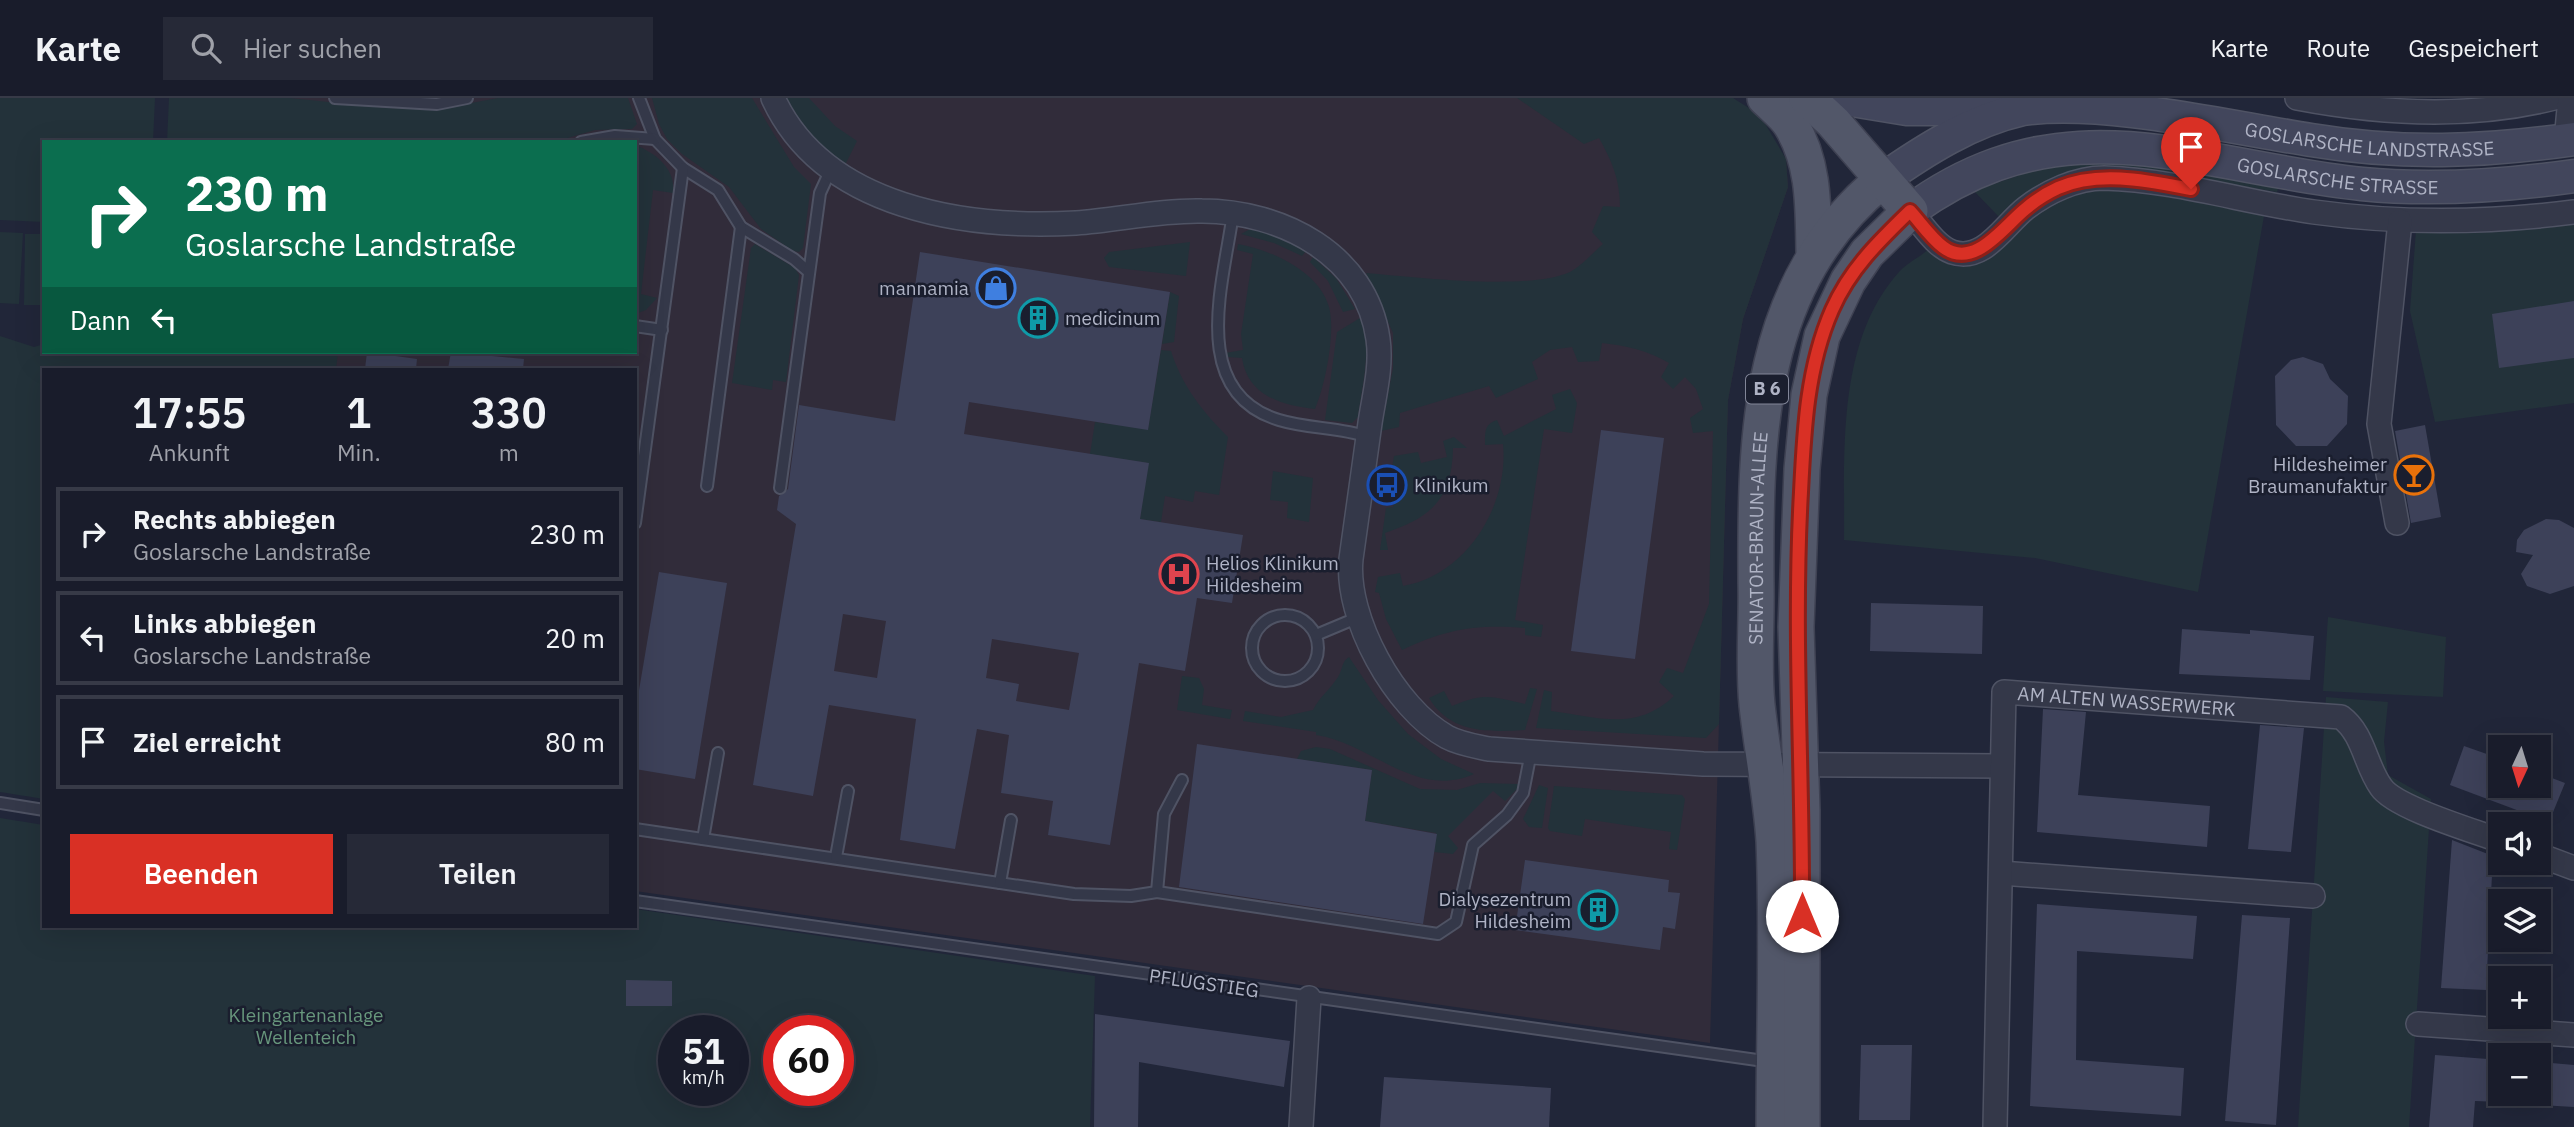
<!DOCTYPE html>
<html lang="de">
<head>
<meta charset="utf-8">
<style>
  body { margin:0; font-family:"IBM Plex Sans",sans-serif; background:#262937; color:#f1f3f6; height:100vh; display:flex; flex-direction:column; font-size:26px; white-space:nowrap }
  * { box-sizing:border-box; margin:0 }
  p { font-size:23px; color:#9fa1a9 }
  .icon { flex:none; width:38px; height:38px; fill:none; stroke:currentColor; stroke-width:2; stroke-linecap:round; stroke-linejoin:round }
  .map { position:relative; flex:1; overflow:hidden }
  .drawer { position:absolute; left:42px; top:270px; width:595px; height:560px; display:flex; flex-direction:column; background:#191c2b; border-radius:0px; box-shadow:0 7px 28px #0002,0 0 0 2px #373a47 }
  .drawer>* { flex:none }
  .guide { position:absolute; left:42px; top:42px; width:595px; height:214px; border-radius:0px; box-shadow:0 7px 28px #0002,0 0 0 2px #373a47; background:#0b6e4f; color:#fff; overflow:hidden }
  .needle { width:46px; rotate:184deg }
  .controls { position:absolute; left:2488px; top:637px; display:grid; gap:14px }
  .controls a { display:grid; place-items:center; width:63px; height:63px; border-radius:0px; background:#191c2b; box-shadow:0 7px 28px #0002,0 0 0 2px #373a47; font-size:35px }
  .speed { position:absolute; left:658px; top:917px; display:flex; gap:14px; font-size:35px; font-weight:700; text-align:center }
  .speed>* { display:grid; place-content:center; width:91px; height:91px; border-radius:50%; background:#191c2b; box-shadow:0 7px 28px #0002,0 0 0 2px #373a47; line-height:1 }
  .speed small { font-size:18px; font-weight:400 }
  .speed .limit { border:10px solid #d22; background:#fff; color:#111 }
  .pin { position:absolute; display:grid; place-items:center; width:60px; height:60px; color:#fff; margin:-72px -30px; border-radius:50% 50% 50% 0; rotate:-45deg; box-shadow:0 0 7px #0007 }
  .pin .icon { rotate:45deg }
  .me { position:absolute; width:77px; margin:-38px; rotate:0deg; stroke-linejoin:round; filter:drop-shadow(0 0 5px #0008) }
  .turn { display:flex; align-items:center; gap:24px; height:147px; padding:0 28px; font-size:32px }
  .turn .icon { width:91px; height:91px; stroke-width:2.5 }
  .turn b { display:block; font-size:49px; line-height:60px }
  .then { display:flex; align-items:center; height:66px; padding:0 28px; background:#0003; gap:14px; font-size:26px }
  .eta { display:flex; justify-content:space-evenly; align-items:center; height:119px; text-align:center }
  .eta b { font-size:42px; font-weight:600; line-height:49px }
  .action { display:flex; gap:14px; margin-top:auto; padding:14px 28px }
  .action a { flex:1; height:80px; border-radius:0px; background:#d93025; color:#fff; font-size:28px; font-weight:600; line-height:80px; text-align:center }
  .action a+a { background:#262937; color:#f1f3f6 }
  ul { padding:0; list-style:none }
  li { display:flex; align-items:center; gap:21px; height:94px; margin:0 14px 10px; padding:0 14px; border:4px solid #373a47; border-radius:0px }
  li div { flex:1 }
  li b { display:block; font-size:26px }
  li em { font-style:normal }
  header { display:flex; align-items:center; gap:42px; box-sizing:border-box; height:98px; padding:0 35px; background:#191c2b; border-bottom:2px solid #373a47 }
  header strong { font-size:33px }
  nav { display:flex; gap:38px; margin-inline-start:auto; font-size:24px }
  .search { width:490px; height:63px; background:#262937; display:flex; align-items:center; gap:18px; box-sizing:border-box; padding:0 24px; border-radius:0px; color:#9fa1a9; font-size:26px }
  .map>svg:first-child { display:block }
  .medical { fill:#312c3a }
  .green { fill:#23323a; fill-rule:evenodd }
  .building { fill:#3d4159; fill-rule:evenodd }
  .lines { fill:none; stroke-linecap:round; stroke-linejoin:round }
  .service-casing { stroke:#4f5364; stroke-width:14 }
  .minor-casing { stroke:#4f5364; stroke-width:26 }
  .secondary-casing { stroke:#4f5364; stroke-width:35 }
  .primary-casing { stroke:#3e4152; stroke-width:38 }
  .service { stroke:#343849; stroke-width:10 }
  .minor { stroke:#343849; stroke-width:23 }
  .secondary { stroke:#42465c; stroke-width:32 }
  .primary { stroke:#525769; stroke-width:35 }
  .route-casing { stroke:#8d1f18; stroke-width:18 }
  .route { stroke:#d93025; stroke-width:12 }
  .labels { text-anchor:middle; stroke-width:5; stroke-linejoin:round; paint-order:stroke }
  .shield { fill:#1a1e2e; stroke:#828698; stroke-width:2 }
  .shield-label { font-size:18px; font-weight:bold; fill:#afb3c5 }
  .street-label { font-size:19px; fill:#afb3c5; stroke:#1a1e2e }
  .poi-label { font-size:19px; fill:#afb3c5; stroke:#1a1e2e; text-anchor:end }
  .park-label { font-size:19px; fill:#67967c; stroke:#1a1e2e }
</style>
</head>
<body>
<header>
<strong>Karte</strong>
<div class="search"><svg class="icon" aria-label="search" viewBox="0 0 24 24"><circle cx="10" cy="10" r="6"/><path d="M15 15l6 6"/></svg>Hier suchen</div>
<nav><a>Karte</a><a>Route</a><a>Gespeichert</a></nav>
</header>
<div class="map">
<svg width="2574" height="1029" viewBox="0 0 2574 1029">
  <rect width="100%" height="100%" fill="#212639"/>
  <path class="medical" d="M177 0H1733L1786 61 1788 89 1743 221 1728 302 1710 945 635 793V271H165L166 254H635V44H175Z"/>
  <g class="green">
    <path d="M0 0H155L153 44H44V124L0 122Z"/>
    <path d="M169 0H290L387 10 439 11 498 0H628L637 26 632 31 595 32 554 44H167Z"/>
    <path d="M652 0H752L794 69 811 86 803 150 799 154 793 153 761 131 729 89 682 56 667 41 659 26Z"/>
    <path d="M782 0H809L835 28 857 43 844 69 815 48Z"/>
    <path d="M1517 0H1733L1760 17 1786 61 1788 89 1743 221 1728 302 1719 626 1706 640 1536 630 1544 592 1552 594 1551 613C1598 619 1636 634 1674 598L1659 584 1667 570 1683 575 1709 506 1713 333 1693 335 1690 320 1703 311 1696 291 1685 279 1673 291 1661 279 1669 265C1646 252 1628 248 1602 245L1599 263 1578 264 1572 249 1550 252 1532 264 1538 281 1496 300 1489 288 1400 315 1399 329 1381 333 1393 270V235L1366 175C1413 179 1529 193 1570 174 1581 168 1593 155 1603 146L1592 134 1603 108 1620 109C1620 82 1612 63 1599 40L1584 46Z"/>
    <path d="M635 47C656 55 676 71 673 95L653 92 641 196 657 200 646 212 635 216Z"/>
    <path d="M2117 60 2280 86 2277 94 2146 72H2111L2001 121 1974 93 2048 67Z"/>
    <path d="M2101 91 2184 101 2264 118 2198 494 2035 460 1844 442C1845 355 1836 244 1899 174 1907 165 1920 159 1929 151 1938 159 1948 169 1961 169 1984 169 2016 128 2035 116 2057 103 2076 96 2101 91Z"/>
    <path d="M2574 125V305L2435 324 2410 213 2416 132Z"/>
    <path d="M1252 130 1269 134 1306 153 1302 158 1274 145 1241 136Z"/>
    <path d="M0 134 23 135 19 206 0 205Z"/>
    <path d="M25 136H44V207H24Z"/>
    <path d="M1190 144 1186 178 1109 169 1104 160 1109 154Z"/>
    <path d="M755 146 795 170 799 177 786 284 773 282 772 292 732 285 751 150Z"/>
    <path d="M1238 146C1271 152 1319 173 1329 209 1336 234 1325 288 1315 311 1281 307 1248 298 1242 260L1228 259 1225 255 1243 252 1241 236 1253 156 1237 152Z"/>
    <path d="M1313 159 1336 180 1355 211 1343 214 1328 183 1310 164Z"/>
    <path d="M1170 194 1179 198 1174 244 1162 246Z"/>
    <path d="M1360 220C1373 250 1362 288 1358 319L1352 325 1325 322 1337 234Z"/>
    <path d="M0 238 34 249 44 246V254H338L336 271H44V701L0 694Z"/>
    <path d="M1161 252 1171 253C1182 288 1203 314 1228 339L1219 397 1195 393 1193 404 1165 398 1161 424 1140 421 1148 365 1090 356 1095 324 1148 331Z"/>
    <path d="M1570 291 1577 305 1572 335 1544 331 1515 522 1543 527 1541 539 1525 537V530C1476 526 1446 531 1402 552L1386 521 1379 495 1375 494 1378 479 1400 475 1403 488C1467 477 1509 407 1503 346L1485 347C1485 334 1484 326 1497 322L1504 338 1556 311 1552 297Z"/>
    <path d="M1454 339 1467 350H1453C1452 401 1432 419 1385 435L1388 452H1380L1386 410 1393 409 1395 396 1388 394 1394 358 1418 354 1421 365 1447 359 1443 343Z"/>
    <path d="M1273 373 1313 380 1309 424 1287 420 1288 404 1270 402Z"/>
    <path d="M2328 519 2446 539 2443 599 2323 593Z"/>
    <path d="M1349 559 1378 602 1408 636 1441 661 1474 676C1416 702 1371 645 1316 637V634L1243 623 1245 613 1281 619 1313 612C1319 599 1330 592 1338 579 1343 571 1341 564 1349 559Z"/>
    <path d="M1182 578 1199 580 1204 591 1202 607 1232 612 1230 621 1177 612Z"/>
    <path d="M1530 590 1537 591 1525 632C1488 634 1451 636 1429 600L1444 593 1452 608C1486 594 1492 599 1525 606Z"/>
    <path d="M2326 599 2388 604 2384 644 2388 677 2431 701 2409 1029H2298Z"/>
    <path d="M1316 649 1330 651 1420 691 1457 692 1480 685 1518 686 1517 691 1505 703 1493 693 1448 738 1458 750 1453 756 1434 754 1436 735 1365 723 1372 672 1297 661 1301 653Z"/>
    <path d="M1539 687 1548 690 1542 730 1529 729 1523 721Z"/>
    <path d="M1554 688 1682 697 1685 701 1677 752 1669 751 1671 734 1585 721 1582 738 1550 733 1548 730Z"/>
    <path d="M0 720 44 727V828H635V811L1095 878 1090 1029H0ZM674 933H733V992H674ZM779 933H838V992H779Z"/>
  </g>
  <g class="building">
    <path d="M920 154 1170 194 1148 332 969 304 964 336 1149 365 1140 421 1243 437 1232 505 1197 500 1185 573 1139 565 1110 747 1048 737 1053 703 1001 695 1009 637 977 631 955 751 900 742 916 621 829 607 813 698 753 687 796 426 777 412 779 398 788 391 799 307 895 323ZM843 516 886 523 877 580 834 573ZM992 541 1079 555 1069 612 1016 603 1019 586 986 580Z"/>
    <path d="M2574 203V260L2499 270 2492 216Z"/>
    <path d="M367 254 417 261 416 271H365Z"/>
    <path d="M451 254 524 261 523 271H448Z"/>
    <path d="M2303 259 2323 266 2330 281 2348 298 2347 326 2327 348H2296L2276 327 2275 278 2291 262Z"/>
    <path d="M2425 327 2441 419 2411 425 2395 333Z"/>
    <path d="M1601 332 1664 340 1635 561 1571 553Z"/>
    <path d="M2546 421 2559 422 2574 430V488L2550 496 2527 488 2521 476 2533 457 2516 454 2517 442 2524 432Z"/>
    <path d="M659 474 727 485 695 681 635 671V616Z"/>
    <path d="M1871 505 1983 508 1982 556 1870 553Z"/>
    <path d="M2182 531 2250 536V532L2314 538 2310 582 2179 576Z"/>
    <path d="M2043 611 2086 614 2078 697 2210 708 2207 749 2037 734Z"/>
    <path d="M2260 627 2304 630 2291 754 2248 751Z"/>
    <path d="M1197 646 1372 672 1365 723 1437 736 1423 826 1179 789Z"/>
    <path d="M2464 648 2501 661V688H2539V675L2565 685 2549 724 2450 687Z"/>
    <path d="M2452 742 2493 758 2486 892 2441 890Z"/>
    <path d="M1525 762 1669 782 1668 794 1680 795 1675 831 1663 829 1660 852 1515 832Z"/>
    <path d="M2037 806 2197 818 2193 861 2077 853 2076 962 2184 970 2181 1018 2030 1008Z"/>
    <path d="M2242 817 2290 820 2276 1027 2225 1023Z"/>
    <path d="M626 882 672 883V908H626Z"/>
    <path d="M1095 916 1290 943 1284 989 1139 964 1138 1029H1094Z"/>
    <path d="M1861 947H1912L1910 1022H1859Z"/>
    <path d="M2435 957 2501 962V1004L2475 1003 2473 1029H2429Z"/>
    <path d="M2539 964 2574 967V1009L2539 1007Z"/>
    <path d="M1384 979 1551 990 1549 1029H1380Z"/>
  </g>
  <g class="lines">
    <g class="service-casing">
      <g id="service">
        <path d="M335 0 437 6 467 0"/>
        <path d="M639 0 655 41 683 70 718 92 741 129 794 161 809 174"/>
        <path d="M581 44 615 38 655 41"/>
        <path d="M1233 115C1224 183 1187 294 1279 322 1308 331 1340 329 1368 339"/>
        <path d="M635 228 662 232"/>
        <path d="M707 388 741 129"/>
        <path d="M780 390 820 95 831 71"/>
        <path d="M635 425 683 70"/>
        <circle cx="1285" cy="550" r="33"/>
        <path d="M1316 537 1359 519"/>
        <path d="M0 705 44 712"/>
        <path d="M635 731 1074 796 1131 798 1157 794 1438 836 1456 824 1473 747 1507 717 1523 695 1531 654"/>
        <path d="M703 741 718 655"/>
        <path d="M836 759 848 693"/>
        <path d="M1000 785 1011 722"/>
        <path d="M1157 794 1164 716 1182 682"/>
        <path d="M635 803 1771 964"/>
      </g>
    </g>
    <g class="minor-casing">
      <g id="minor">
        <path d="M773 0C824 111 967 131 1076 125 1118 122 1160 112 1202 113 1281 113 1366 156 1378 241 1382 269 1374 298 1370 325 1364 370 1357 415 1351 461 1345 520 1395 610 1447 639 1460 646 1475 648 1489 651L1703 666 2002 668"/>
        <path d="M2297 0C2381 16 2471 21 2554 0"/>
        <path d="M2566 43 2570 0"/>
        <path d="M1910 113C1922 126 1935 148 1952 154 1984 165 2004 127 2026 110 2047 94 2076 80 2104 80 2175 82 2244 104 2314 114 2401 126 2487 125 2574 114"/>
        <path d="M2397 425 2379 326 2400 123"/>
        <path d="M2539 757 2574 770"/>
        <path d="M2001 775 2313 798"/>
        <path d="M2418 926 2574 937"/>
        <path d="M1301 1029 1309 900"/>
        <path id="s1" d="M1995 1029 2004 594 2341 619C2364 636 2365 667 2381 689 2395 710 2475 733 2501 743"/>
      </g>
    </g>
    <g class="secondary-casing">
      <g id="secondary">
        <path d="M1840 0 1907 11H1998"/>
        <path id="s2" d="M1882 82C1925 52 1970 23 2023 11 2105 0 2227 29 2311 42 2402 57 2483 54 2574 41"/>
        <path id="s3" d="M1910 113C2064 0 2194 68 2362 86 2433 93 2503 88 2574 78"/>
      </g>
    </g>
    <g class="primary-casing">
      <g id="primary">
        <path d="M1765 0C1773 8 1785 17 1791 27 1815 66 1813 111 1814 155"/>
        <path id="s4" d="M1774 1029C1774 934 1778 838 1774 743 1771 698 1762 652 1757 607 1753 567 1757 525 1756 485 1755 335 1757 185 1882 82"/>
        <path d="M1802 1029V712L1796 529 1802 371 1809 297 1822 238 1848 183 1867 155 1910 113 1833 24 1807 0"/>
      </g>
    </g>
    <use href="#service" class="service"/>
    <use href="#minor" class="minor"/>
    <use href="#secondary" class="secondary"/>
    <use href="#primary" class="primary"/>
  </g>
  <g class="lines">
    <g class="route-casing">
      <path id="route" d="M1802 818C1803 677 1793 535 1801 394 1804 332 1807 269 1832 212 1850 171 1879 143 1910 113 1921 125 1930 139 1943 149 1973 172 2002 131 2023 113 2032 105 2047 95 2058 90 2099 72 2149 83 2191 91"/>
    </g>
    <use href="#route" class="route"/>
  </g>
  <defs>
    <g id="shop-ring" transform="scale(2.0125)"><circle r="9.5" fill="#1a1e2e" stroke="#3f7fe0" stroke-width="1.5"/><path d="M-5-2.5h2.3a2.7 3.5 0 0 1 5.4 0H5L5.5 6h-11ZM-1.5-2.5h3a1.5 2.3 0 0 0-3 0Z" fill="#3f7fe0"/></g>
    <g id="building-ring" transform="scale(2.0125)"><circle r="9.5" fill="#1a1e2e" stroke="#0f9aa8" stroke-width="1.5"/><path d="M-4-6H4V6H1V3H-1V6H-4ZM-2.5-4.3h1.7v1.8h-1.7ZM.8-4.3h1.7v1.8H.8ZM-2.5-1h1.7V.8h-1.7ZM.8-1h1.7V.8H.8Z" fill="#0f9aa8"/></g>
    <g id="bar-ring" transform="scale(2.0125)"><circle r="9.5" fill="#1a1e2e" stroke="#e8710a" stroke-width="1.5"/><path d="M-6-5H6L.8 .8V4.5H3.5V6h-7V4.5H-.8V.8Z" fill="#e8710a"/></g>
    <g id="bus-ring" transform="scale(2.0125)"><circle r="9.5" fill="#1a1e2e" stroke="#1a4fb4" stroke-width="1.5"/><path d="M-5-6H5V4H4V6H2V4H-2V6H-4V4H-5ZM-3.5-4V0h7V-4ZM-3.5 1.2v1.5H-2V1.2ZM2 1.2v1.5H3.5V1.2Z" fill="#1a4fb4"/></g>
    <g id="hospital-ring" transform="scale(2.0125)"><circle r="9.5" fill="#1a1e2e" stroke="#e0444e" stroke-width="1.5"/><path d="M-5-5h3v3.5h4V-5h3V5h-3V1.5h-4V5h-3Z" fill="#e0444e"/></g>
  </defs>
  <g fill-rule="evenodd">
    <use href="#shop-ring" x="996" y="190"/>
    <use href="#building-ring" x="1038" y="220"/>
    <use href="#bar-ring" x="2414" y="377"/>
    <use href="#bus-ring" x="1387" y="387"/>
    <use href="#hospital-ring" x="1179" y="476"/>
    <use href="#building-ring" x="1598" y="812"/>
  </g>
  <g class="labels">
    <rect class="shield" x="1746" y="276.5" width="42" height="29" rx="5"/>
    <g class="shield-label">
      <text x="1767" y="297">B 6</text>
    </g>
    <g class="street-label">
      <text dy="7" stroke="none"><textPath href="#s2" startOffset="508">GOSLARSCHE LANDSTRASSE</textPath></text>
      <text dy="7" stroke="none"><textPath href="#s3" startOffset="444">GOSLARSCHE STRASSE</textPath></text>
      <text dy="7" stroke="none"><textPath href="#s4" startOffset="590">SENATOR-BRAUN-ALLEE</textPath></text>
      <text dy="7" stroke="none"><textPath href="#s1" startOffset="558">AM ALTEN WASSERWERK</textPath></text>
      <text transform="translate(1204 885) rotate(8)" y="7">PFLUGSTIEG</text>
    </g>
    <g class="poi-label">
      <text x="969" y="197">mannamia</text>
      <text x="1065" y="227" text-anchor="start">medicinum</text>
      <text x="2387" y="373">Hildesheimer<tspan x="2387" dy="22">Braumanufaktur</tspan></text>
      <text x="1414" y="394" text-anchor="start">Klinikum</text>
      <text x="1206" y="472" text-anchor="start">Helios Klinikum<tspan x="1206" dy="22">Hildesheim</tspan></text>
      <text x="1571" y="808">Dialysezentrum<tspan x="1571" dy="22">Hildesheim</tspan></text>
    </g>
    <g class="park-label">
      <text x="306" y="924">Kleingartenanlage<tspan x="306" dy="22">Wellenteich</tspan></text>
    </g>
  </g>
</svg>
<div class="controls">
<a><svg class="needle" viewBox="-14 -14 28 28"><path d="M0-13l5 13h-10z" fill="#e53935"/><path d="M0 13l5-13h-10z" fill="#9fa1a9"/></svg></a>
<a><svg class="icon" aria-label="sound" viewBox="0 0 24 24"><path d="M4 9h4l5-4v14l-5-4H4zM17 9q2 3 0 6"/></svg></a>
<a><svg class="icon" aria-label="layers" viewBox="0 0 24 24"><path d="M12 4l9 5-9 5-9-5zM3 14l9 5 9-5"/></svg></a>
<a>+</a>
<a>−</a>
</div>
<div class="speed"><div>51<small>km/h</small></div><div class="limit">60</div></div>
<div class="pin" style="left:2191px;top:91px;background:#d93025"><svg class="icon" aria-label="arrive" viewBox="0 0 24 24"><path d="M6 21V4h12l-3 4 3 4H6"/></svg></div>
<svg class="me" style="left:1802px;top:818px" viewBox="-20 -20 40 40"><circle r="19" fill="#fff"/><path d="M0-13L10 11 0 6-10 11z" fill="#d93025"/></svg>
<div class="guide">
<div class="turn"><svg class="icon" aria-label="right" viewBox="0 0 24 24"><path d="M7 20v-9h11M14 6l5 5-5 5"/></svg><div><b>230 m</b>Goslarsche Landstraße</div></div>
<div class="then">Dann<svg class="icon" aria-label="left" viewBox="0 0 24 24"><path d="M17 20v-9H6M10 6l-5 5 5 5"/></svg></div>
</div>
<section class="drawer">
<div class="eta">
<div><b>17:55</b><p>Ankunft</p></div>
<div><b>1</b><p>Min.</p></div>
<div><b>330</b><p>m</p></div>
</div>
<ul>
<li><svg class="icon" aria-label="right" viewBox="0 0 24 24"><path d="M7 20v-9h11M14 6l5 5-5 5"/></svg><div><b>Rechts abbiegen</b><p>Goslarsche Landstraße</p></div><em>230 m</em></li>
<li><svg class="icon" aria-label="left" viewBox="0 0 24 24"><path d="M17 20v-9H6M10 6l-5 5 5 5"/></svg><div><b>Links abbiegen</b><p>Goslarsche Landstraße</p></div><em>20 m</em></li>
<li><svg class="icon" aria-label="arrive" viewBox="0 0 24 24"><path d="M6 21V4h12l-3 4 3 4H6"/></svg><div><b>Ziel erreicht</b></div><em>80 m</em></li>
</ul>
<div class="action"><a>Beenden</a><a>Teilen</a></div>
</section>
</div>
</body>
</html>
